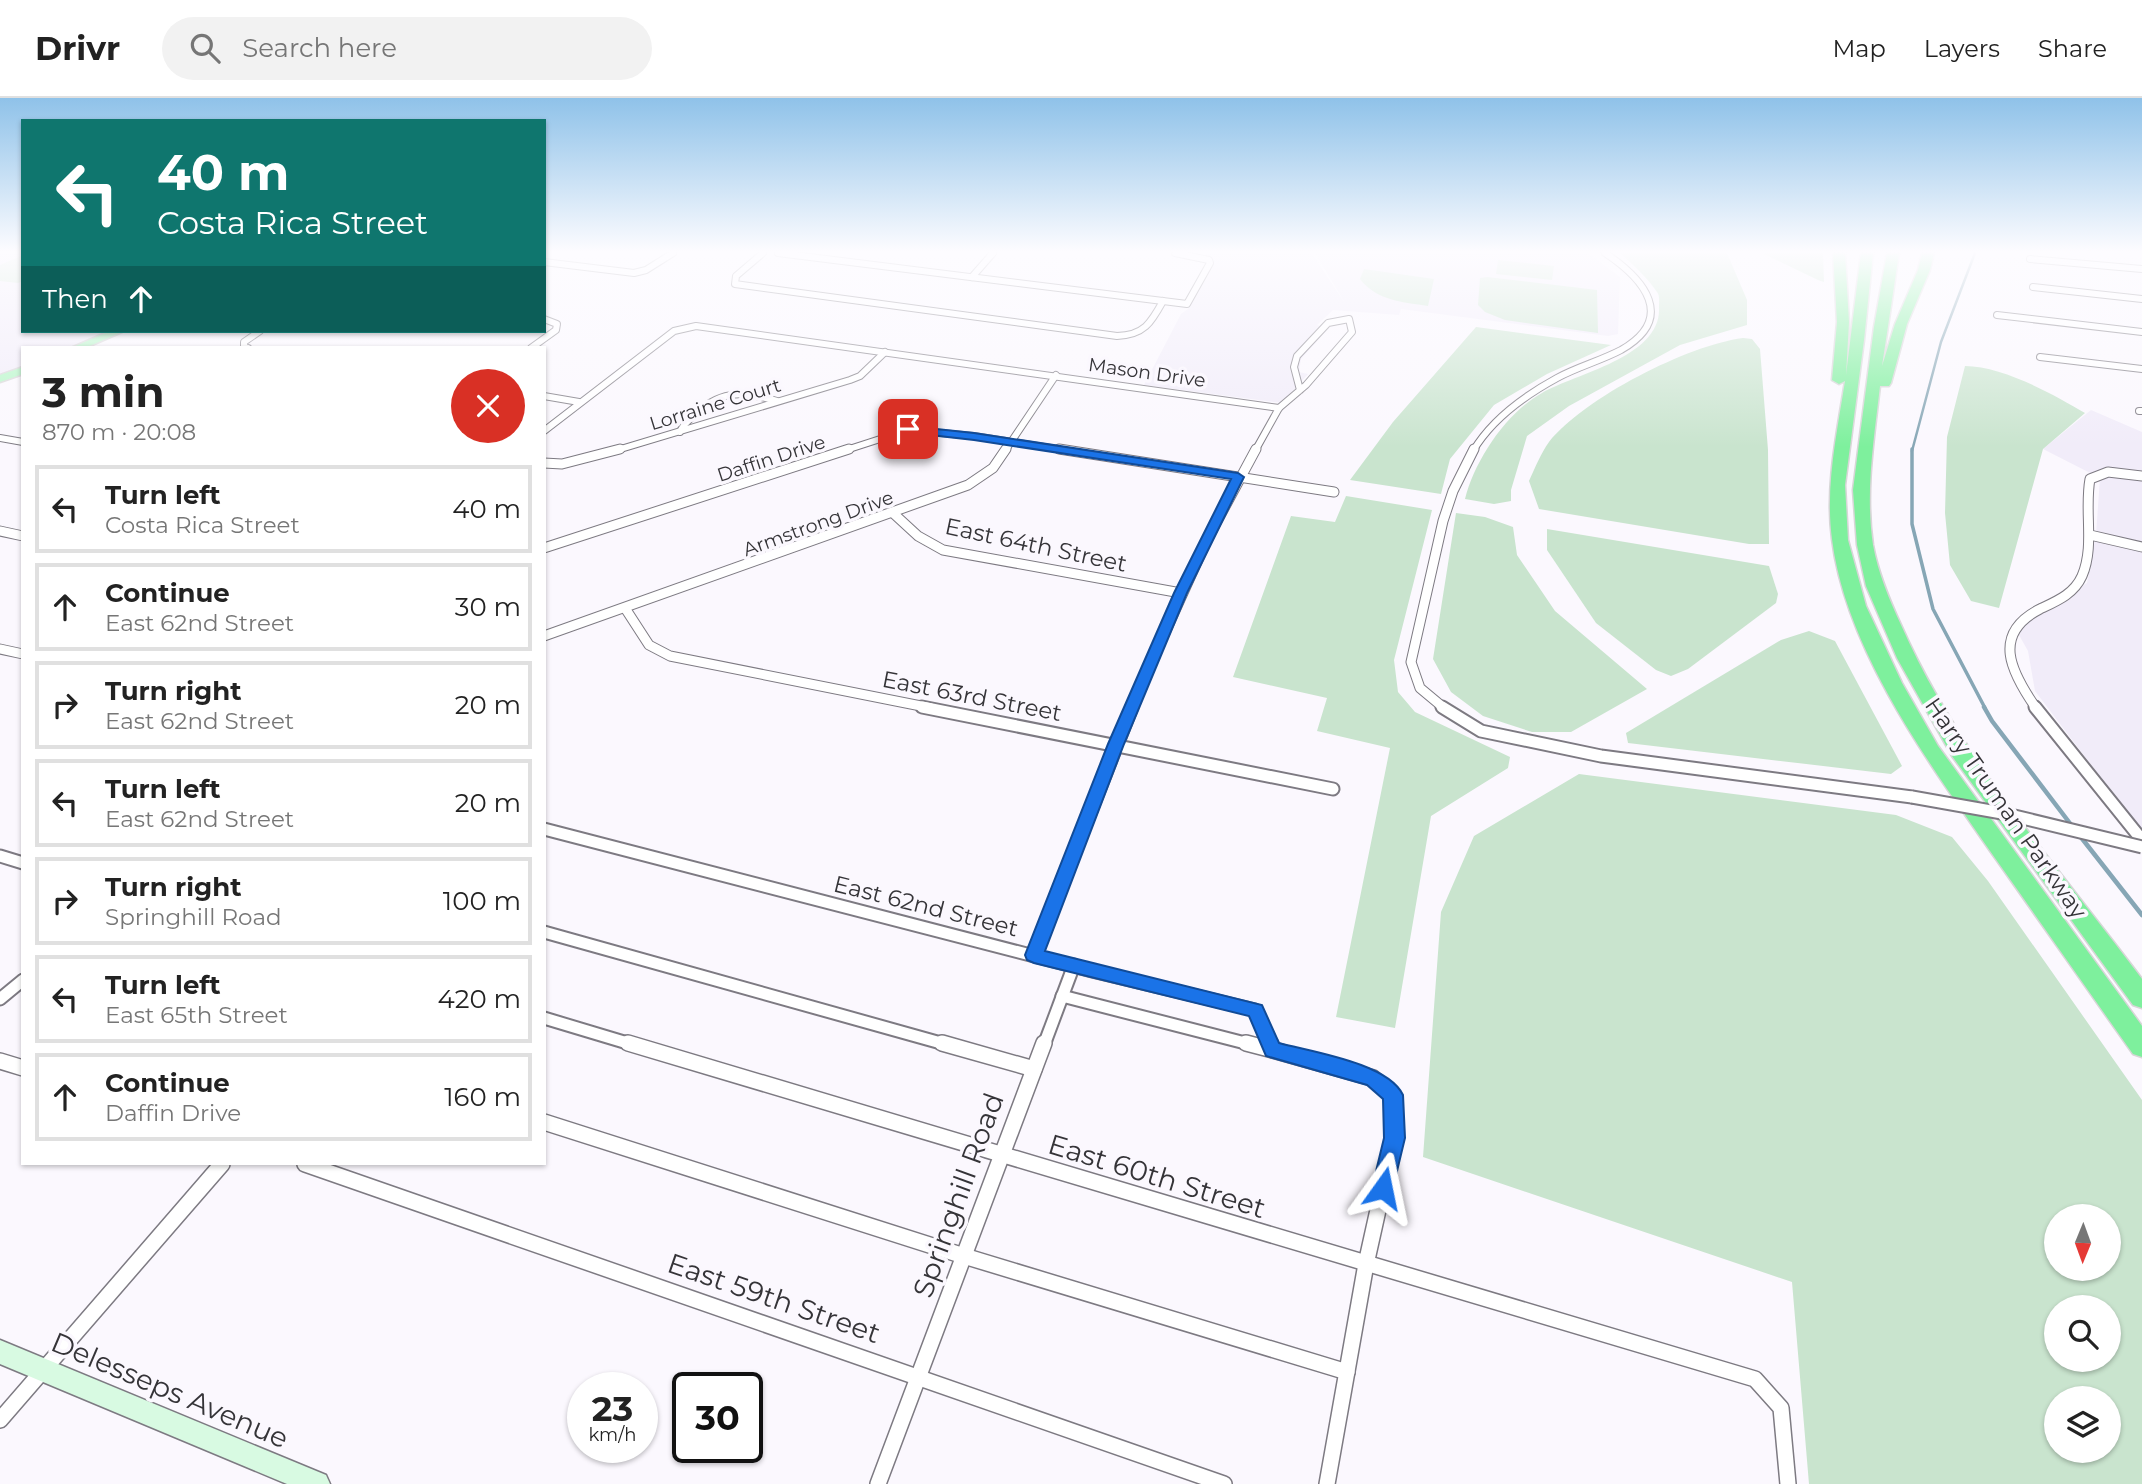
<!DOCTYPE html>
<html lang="en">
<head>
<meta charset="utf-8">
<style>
  body { margin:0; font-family:Montserrat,sans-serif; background:#f2f2f2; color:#222; height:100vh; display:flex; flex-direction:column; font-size:26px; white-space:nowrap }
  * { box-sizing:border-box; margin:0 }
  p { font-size:23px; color:#767676 }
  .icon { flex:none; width:38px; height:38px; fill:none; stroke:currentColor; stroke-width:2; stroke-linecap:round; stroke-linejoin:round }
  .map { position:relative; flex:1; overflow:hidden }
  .panel { position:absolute; left:21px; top:248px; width:525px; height:819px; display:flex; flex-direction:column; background:#fff; border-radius:0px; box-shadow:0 2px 5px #0004 }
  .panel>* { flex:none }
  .hud { position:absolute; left:21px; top:21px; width:525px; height:214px; border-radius:0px; box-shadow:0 2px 5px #0004; background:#0f766e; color:#fff; overflow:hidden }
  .needle { width:46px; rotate:181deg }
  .fabs { position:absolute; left:2044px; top:1106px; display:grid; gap:14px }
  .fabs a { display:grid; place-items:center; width:77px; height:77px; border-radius:50%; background:#fff; box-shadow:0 2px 5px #0004; font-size:35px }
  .speed { position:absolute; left:567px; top:1274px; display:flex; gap:14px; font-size:35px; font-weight:700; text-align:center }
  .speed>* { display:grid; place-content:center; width:91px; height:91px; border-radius:50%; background:#fff; box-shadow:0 2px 5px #0004; line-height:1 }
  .speed small { font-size:18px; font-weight:400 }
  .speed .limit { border:4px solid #111; border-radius:10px; background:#fff; color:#111 }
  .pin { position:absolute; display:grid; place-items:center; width:60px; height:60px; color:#fff; margin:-30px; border-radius:14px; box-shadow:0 4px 10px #0006 }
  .me { position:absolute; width:77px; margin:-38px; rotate:12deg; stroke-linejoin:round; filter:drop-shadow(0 0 5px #0008) }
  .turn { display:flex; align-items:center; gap:24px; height:147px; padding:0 21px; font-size:32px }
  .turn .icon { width:91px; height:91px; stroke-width:2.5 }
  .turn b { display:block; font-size:49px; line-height:60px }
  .then { display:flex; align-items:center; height:66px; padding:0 21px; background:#0003; gap:14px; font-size:26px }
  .round { display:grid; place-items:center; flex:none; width:74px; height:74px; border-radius:37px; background:#f2f2f2 }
  .headline { display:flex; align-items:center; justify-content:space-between; height:119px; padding:0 21px }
  h1 { font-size:42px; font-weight:700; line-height:52px }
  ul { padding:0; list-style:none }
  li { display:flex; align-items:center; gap:21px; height:88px; margin:0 14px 10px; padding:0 7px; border:4px solid #e0e0e0; border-radius:0px }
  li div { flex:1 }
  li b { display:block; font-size:26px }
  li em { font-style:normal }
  header { display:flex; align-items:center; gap:42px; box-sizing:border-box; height:98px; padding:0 35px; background:#fff; border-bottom:2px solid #e0e0e0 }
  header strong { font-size:33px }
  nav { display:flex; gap:38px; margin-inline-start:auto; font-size:24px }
  .search { width:490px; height:63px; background:#f2f2f2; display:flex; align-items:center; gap:18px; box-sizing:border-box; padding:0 24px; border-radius:38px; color:#767676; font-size:26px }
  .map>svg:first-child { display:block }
  .built { fill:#f1ecf9 }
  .green { fill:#c9e4ce; fill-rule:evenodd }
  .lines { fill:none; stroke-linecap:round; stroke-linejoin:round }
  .stream-far2 { stroke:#86a6b5; stroke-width:2.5 }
  .stream-far1 { stroke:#86a6b5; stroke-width:3.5 }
  .stream { stroke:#86a6b5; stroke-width:4.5 }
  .street-far3-casing { stroke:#7d7a82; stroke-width:8 }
  .street-far2-casing { stroke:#7d7a82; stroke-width:11 }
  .street-far1-casing { stroke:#7d7a82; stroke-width:15 }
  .street-casing { stroke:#7d7a82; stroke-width:18 }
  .secondary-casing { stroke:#7d7a82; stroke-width:3 }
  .primary-casing { stroke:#d7d6d7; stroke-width:3 }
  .highway-casing { stroke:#d7d6d7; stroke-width:3 }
  .street-far3 { stroke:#fff; stroke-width:6 }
  .street-far2 { stroke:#fff; stroke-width:9 }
  .street-far1 { stroke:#fff; stroke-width:11 }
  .street { stroke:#fff; stroke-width:15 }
  .secondary { fill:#d8fae2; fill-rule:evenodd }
  .primary { fill:#b2f6c4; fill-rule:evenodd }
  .highway { fill:#7ef09d; fill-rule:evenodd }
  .street-bridge-casing { stroke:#7d7a82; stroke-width:15; stroke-linecap:butt }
  .street-bridge { stroke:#fff; stroke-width:11 }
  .route { fill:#1a73e8; stroke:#114b97; stroke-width:2 }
  .labels { text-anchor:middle; stroke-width:7; stroke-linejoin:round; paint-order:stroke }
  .far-street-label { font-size:19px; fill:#353438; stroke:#fbf8fe }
  .street-label { font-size:23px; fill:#353438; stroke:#fbf8fe }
  .near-street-label { font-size:28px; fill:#353438; stroke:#fbf8fe }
</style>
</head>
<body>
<header>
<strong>Drivr</strong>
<div class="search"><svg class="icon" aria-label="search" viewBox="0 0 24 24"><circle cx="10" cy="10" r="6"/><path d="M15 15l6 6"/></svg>Search here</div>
<nav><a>Map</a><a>Layers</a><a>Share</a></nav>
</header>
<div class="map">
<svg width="2142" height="1386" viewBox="0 0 2142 1386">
  <rect width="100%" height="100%" fill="#fbf8fe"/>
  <g class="built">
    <path d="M0 155H23V233H111L68 250H23V269L0 278Z"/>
    <path d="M1207 155 1312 156 1345 205 1315 155H1588L1620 179 1618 236 1608 238 1401 211 1399 217 1333 212 1317 227 1329 230 1301 261 1299 274 1308 276 1282 305 1144 287 1181 216 1188 211 1214 165 1206 158Z"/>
    <path d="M2091 312 2142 334V734L2035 593 2028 553 2019 537 2021 530 2037 517 2087 485 2096 437 2100 380 2043 351Z"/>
  </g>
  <g class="green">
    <path d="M1620 155H1727L1747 202V227L1680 247 1569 308 1527 338 1511 392V403L1494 406 1465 401C1475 362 1506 315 1542 295 1577 275 1662 259 1659 209 1659 203 1660 198 1657 194 1647 179 1633 167 1620 155Z"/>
    <path d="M1762 155H1823L1824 184 1818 182Z"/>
    <path d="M23 157V183L18 185 0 183V167Z"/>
    <path d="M1498 162 1554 168 1552 182 1496 176Z"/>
    <path d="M1364 171 1434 181 1428 208C1403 204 1377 203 1360 181Z"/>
    <path d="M1487 179 1597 192 1598 235 1505 222 1485 214 1478 207 1480 180Z"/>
    <path d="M1476 229 1611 247 1547 276 1494 307 1450 361 1441 396 1350 382 1393 324Z"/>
    <path d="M1743 240 1752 241 1760 251 1768 352 1769 446H1749L1539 411 1529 383C1535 370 1541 355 1549 344 1584 300 1688 247 1743 240Z"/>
    <path d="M1965 268C2002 268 2053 296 2085 315L2043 351 1999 510 1971 503 1950 467 1945 415 1947 339Z"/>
    <path d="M1346 398 1432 412 1394 562 1398 594 1415 614 1510 659 1508 670 1431 718 1395 930 1336 919 1390 650 1317 633 1327 600 1233 579 1291 418 1335 424Z"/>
    <path d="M1456 415 1485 419 1513 429 1517 457 1555 513 1647 591 1571 634H1532L1483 618 1451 594 1433 561Z"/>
    <path d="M1547 431 1769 468 1778 496 1776 505 1688 571 1671 578 1656 572 1596 525 1547 452Z"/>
    <path d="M1809 533 1835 543 1902 668 1891 676 1628 645 1626 635 1781 542Z"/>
    <path d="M1579 676 1896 717 1952 739 1988 783 2142 1002V1386H1809L1792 1184 1423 1059 1441 814 1474 738ZM2056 1118H2109V1171H2056ZM2056 1209H2109V1262H2056ZM2056 1300H2109V1353H2056Z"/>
  </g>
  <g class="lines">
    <path class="stream-far2" d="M1912 353 1941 244 1975 155"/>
    <path class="stream-far1" d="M1912 351V426L1933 511 1985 610"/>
    <g class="stream">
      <path d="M1984 609 1992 623 2072 728"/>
      <path d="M2080 738 2142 817"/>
    </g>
    <g class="street-far3-casing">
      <g id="street-far3">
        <path d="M763 155 736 178 735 186 1117 238C1144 237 1151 225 1163 203"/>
        <path d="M778 155 1187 206 1210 165 1209 162 1175 155"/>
        <path d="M2030 161 2142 171"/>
        <path d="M544 164 634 175 646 172 673 155"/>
        <path d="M972 179 993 155"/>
        <path d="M2033 189 2142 201"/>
        <path d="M1997 217 2142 234"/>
        <path d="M248 250 244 249V244L260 233"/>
        <path d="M531 250 556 232 557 226 544 221"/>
        <path d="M2040 259 2142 271"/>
        <path d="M544 298 579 304"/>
        <path d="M2139 313H2142"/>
        <path d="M544 333 674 233 696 228 1279 310"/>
        <path d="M680 334C682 327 691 320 698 314 723 291 746 294 777 303"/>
        <path d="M0 340 23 344"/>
        <path d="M614 353 850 282 860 278 885 254"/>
        <path d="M843 353 908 332 974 338 1070 353"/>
        <path d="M1005 353 1056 277"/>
        <path d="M1255 353 1279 310 1306 287 1352 234 1349 221 1328 225 1297 258 1294 269 1300 292"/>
        <path d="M1473 353C1492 321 1524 298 1557 280 1577 269 1600 263 1621 252 1677 220 1644 181 1605 155"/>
      </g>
    </g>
    <g class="street-far2-casing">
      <g id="street-far2">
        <path d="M1059 351 1334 394"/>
        <path d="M544 365 562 366 620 351"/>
        <path d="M893 415 918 438 943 452 1181 495"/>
        <path d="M0 433 23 438"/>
        <path d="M2090 437 2142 449"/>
        <path d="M544 450 849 351"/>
        <path d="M625 510 649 547 670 558 931 610"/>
        <path d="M544 538 968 387 993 370 1006 351"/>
        <path d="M0 551 23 556"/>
        <path d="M1131 610 1207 442 1256 351"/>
        <path d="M1444 610 1420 590 1411 564 1443 423 1453 393 1474 351"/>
        <path d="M2036 610C2011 574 1991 536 2040 511 2057 503 2074 496 2082 478 2095 448 2084 413 2090 381L2108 374 2142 378"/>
      </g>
    </g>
    <g class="street-far1-casing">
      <g id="street-far1">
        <path d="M922 609 1333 691"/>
        <path d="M1442 609 1481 633 1601 658 1912 699"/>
        <path d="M2035 609 2142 742"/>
        <path d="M544 731 1092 873 1255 912 1271 947"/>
        <path d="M0 758 23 765"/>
        <path d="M544 834 948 947"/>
        <path d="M1034 857 1132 609"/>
        <path d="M1062 898 1253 947"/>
        <path d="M0 901 23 882"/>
        <path d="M544 920 634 947"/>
        <path d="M1044 947 1074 867"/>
      </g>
    </g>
    <g class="street-casing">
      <g id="street">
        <path d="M628 945 1755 1281 1781 1310 1788 1386"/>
        <path d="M942 945 1034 971"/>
        <path d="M1246 945 1273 952"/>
        <path d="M1270 945 1273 952 1373 980 1393 997 1394 1040 1366 1166 1327 1386"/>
        <path d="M0 963 23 970"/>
        <path d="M544 1024 964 1158 1347 1274"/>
        <path d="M305 1066 1224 1386"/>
        <path d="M0 1322 222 1066"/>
        <path d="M878 1386 1044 945"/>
      </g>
    </g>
    <g class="secondary-casing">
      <path id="secondary" d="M0 1242 326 1377 330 1386H287L0 1266Z"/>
    </g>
    <g class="primary-casing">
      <g id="primary">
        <path d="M110 233H124L85 250H71Z"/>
        <path d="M23 269V276L0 284V277Z"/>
      </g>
    </g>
    <g class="highway-casing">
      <g id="highway">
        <path d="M1833 155H1845L1849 224 1846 277 1861 155H1873L1864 242 1845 387 1848 442 1866 508 1902 585 1938 648 2142 928V959L2133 956C2087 891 2041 825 1995 760 1932 669 1846 554 1832 441 1825 388 1837 335 1845 283L1839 286 1832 282 1837 224Z"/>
        <path d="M1887 155H1899L1882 268 1895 226 1918 172 1922 155H1934L1930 172 1907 226 1891 285 1889 288H1880C1874 341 1865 394 1873 447 1878 475 1889 501 1901 527 1958 657 2057 768 2142 881V910L2133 907 1952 658 1897 560 1866 488 1857 447 1853 392 1874 229Z"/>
      </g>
    </g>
    <use href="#street-far3" class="street-far3"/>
    <use href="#street-far2" class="street-far2"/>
    <use href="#street-far1" class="street-far1"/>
    <use href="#street" class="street"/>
    <use href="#secondary" class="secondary"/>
    <use href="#primary" class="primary"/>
    <use href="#highway" class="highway"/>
    <g class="street-bridge-casing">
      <path id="street-bridge" d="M1912 699 2002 715 2142 749"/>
    </g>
    <use href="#street-bridge" class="street-bridge"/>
  </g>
  <linearGradient id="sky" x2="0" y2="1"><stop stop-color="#8fc2e9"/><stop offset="0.44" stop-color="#fdfcff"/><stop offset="1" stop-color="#fdfcff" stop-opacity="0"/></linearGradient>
  <rect width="2142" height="349" fill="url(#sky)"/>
  <path class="route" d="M908 328 974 335 1238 375 1244 379 1187 495 1124 646 1045 853 1262 907 1279 945C1312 954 1388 965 1403 997L1405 1040 1391 1098 1383 1100 1375 1098 1372 1090 1384 1040 1383 1001 1367 987 1266 958 1249 918 1034 865 1027 862 1025 857 1108 646 1174 495 1231 381 974 342 904 334 903 331Z"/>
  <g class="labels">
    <g class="far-street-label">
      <text transform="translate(1147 274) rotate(8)" y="7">Mason Drive</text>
      <text transform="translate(715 306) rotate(-17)" y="7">Lorraine Court</text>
      <text transform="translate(771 360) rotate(-18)" y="7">Daffin Drive</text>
      <text transform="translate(818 425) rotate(-20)" y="7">Armstrong Drive</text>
    </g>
    <g class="street-label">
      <text transform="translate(1036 447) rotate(12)" y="8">East 64th Street</text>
      <text transform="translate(972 598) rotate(11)" y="8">East 63rd Street</text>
      <text transform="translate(2006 710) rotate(55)" y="8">Harry Truman Parkway</text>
      <text transform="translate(926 808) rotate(14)" y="8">East 62nd Street</text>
    </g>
    <g class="near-street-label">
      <text transform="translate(1157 1078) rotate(17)" y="10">East 60th Street</text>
      <text transform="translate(958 1097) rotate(-70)" y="10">Springhill Road</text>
      <text transform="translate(774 1200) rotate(19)" y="10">East 59th Street</text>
      <text transform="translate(170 1292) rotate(23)" y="10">Delesseps Avenue</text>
    </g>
  </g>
</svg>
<div class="fabs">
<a><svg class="needle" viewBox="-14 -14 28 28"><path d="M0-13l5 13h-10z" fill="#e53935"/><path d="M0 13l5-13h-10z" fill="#767676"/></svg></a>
<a><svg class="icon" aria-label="search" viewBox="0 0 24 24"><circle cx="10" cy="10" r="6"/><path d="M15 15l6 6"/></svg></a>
<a><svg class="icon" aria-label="layers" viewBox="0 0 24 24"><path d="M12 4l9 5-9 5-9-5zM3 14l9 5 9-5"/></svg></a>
</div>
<div class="speed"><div>23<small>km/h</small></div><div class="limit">30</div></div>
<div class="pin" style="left:908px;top:331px;background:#d93025"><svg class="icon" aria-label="arrive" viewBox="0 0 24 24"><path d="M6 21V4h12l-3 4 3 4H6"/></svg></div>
<svg class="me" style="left:1383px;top:1090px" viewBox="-20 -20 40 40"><path d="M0-17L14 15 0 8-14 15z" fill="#1a73e8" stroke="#fff" stroke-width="4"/></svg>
<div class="hud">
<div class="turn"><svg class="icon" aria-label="left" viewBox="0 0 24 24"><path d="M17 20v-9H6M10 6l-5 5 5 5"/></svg><div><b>40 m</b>Costa Rica Street</div></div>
<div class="then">Then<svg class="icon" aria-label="ahead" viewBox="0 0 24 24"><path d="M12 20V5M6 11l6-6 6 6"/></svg></div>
</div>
<section class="panel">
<div class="headline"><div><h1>3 min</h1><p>870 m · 20:08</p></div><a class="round" style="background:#d93025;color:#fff"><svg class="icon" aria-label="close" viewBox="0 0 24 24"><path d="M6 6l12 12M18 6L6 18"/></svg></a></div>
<ul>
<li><svg class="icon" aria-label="left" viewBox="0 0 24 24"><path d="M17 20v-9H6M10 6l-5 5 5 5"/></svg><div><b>Turn left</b><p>Costa Rica Street</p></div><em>40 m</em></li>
<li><svg class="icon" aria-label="ahead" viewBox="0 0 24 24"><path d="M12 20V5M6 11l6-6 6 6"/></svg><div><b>Continue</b><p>East 62nd Street</p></div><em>30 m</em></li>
<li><svg class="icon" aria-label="right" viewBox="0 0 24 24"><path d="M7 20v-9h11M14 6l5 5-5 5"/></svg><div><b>Turn right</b><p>East 62nd Street</p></div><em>20 m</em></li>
<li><svg class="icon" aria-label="left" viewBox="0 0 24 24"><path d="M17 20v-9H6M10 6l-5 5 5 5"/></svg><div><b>Turn left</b><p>East 62nd Street</p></div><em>20 m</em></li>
<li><svg class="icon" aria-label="right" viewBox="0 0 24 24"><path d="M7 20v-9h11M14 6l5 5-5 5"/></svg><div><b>Turn right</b><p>Springhill Road</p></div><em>100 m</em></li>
<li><svg class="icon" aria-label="left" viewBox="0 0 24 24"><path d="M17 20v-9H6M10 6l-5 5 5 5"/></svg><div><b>Turn left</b><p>East 65th Street</p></div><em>420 m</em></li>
<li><svg class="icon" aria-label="ahead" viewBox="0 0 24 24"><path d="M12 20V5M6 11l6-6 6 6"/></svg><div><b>Continue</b><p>Daffin Drive</p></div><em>160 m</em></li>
</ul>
</section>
</div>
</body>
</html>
